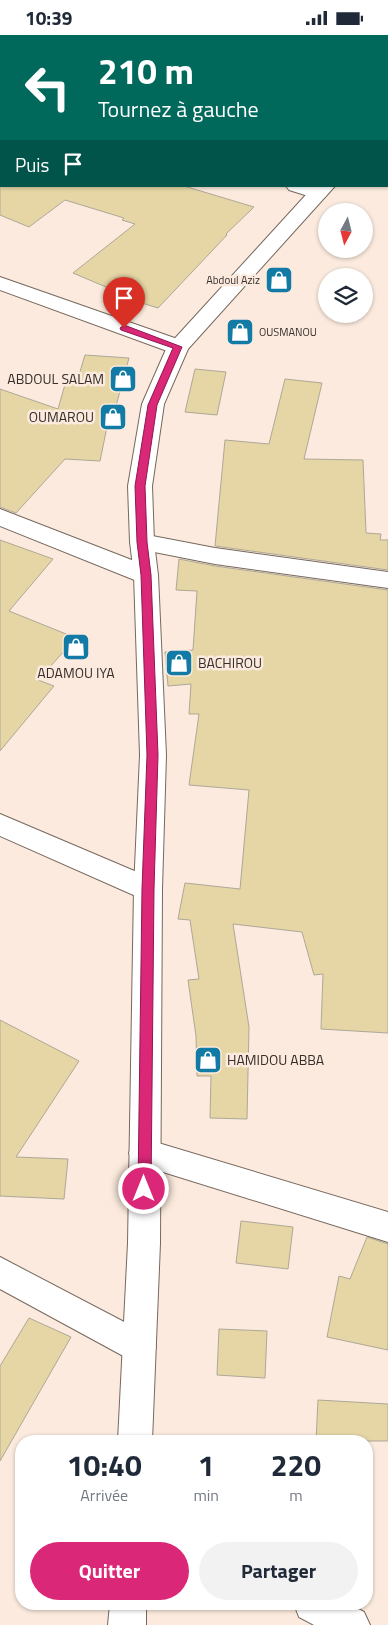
<!DOCTYPE html>
<html lang="fr">
<head>
<meta charset="utf-8">
<style>
  body { margin:0; font-family:"Titillium Web",sans-serif; background:#f2f2f3; color:#1f2937; height:100vh; display:flex; flex-direction:column; font-size:19px; white-space:nowrap }
  * { box-sizing:border-box; margin:0 }
  p { font-size:16px; color:#747a83 }
  .icon { flex:none; width:28px; height:28px; fill:none; stroke:currentColor; stroke-width:2; stroke-linecap:round; stroke-linejoin:round }
  .map { position:relative; flex:1; overflow:hidden }
  .drawer { position:absolute; left:15px; top:1400px; width:358px; height:175px; display:flex; flex-direction:column; background:#fff; border-radius:20px; box-shadow:0 1px 4px #0004 }
  .drawer>* { flex:none }
  .banner { position:absolute; left:0px; top:0px; width:389px; height:152px; box-shadow:0 1px 4px #0004; background:#00695c; color:#fff; overflow:hidden }
  .needle { width:32px; rotate:187deg }
  .controls { position:absolute; left:318px; top:168px; display:grid; gap:10px }
  .controls a { display:grid; place-items:center; width:55px; height:55px; border-radius:50%; background:#fff; box-shadow:0 1px 4px #0004; font-size:25px }
  .pin { position:absolute; display:grid; place-items:center; width:42px; height:42px; color:#fff; margin:-51px -21px; border-radius:50% 50% 50% 0; rotate:-45deg; box-shadow:0 0 5px #0007 }
  .pin .icon { rotate:45deg }
  .me { position:absolute; width:55px; margin:-28px; rotate:0deg; stroke-linejoin:round; filter:drop-shadow(0 0 4px #0008) }
  .turn { display:flex; align-items:center; gap:18px; height:105px; padding:0 15px; font-size:22px }
  .turn .icon { width:65px; height:65px; stroke-width:2.5 }
  .turn b { display:block; font-size:35px; line-height:42px }
  .then { display:flex; align-items:center; height:48px; padding:0 15px; background:#0003; gap:10px; font-size:19px }
  .eta { display:flex; justify-content:space-evenly; align-items:center; height:85px; text-align:center }
  .eta b { font-size:30px; font-weight:700; line-height:35px }
  .cta { display:flex; gap:10px; margin-top:auto; padding:10px 15px }
  .cta a { flex:1; height:58px; border-radius:30px; background:#db2777; color:#fff; font-size:20px; font-weight:700; line-height:58px; text-align:center }
  .cta a+a { background:#f2f2f3; color:#1f2937 }
  .status { display:flex; justify-content:space-between; align-items:center; height:35px; padding:0 25px; background:#fff; direction:ltr }
  .status svg { height:14px; fill:currentColor }
  .map>svg:first-child { display:block }
  .building { fill:#e6d6a5; stroke:#ada897 }
  .lines { fill:none; stroke-linecap:round; stroke-linejoin:round }
  .street-casing { stroke:#77685d; stroke-width:2 }
  .secondary-casing { stroke:#77685d; stroke-width:2 }
  .street { fill:#fff; fill-rule:evenodd }
  .secondary { fill:#fff; fill-rule:evenodd }
  .route { fill:#db2777; stroke:#8e194d }
  .labels { text-anchor:middle; stroke-width:5; stroke-linejoin:round; paint-order:stroke }
  .far-poi-label { font-size:11px; fill:#362f2b; stroke:#fbeadd; text-anchor:end }
  .poi-label { font-size:14px; fill:#362f2b; stroke:#fbeadd; text-anchor:end }
</style>
</head>
<body>
<div class="status"><b>10:39</b><svg viewBox="0 0 49 12"><path d="M0 12V9h3v3zM5 12V6h3v6zM10 12V3h3v9zM15 12V0h3v12zM26 1h20v11H26zM47 4h2v5h-2z"/></svg></div>
<div class="map">
<svg width="388" height="1590" viewBox="0 0 388 1590">
  <rect width="100%" height="100%" fill="#fbeadd"/>
  <g class="building">
    <path d="M0 151H184L254 172 226 199 227 200 158 273 110 258 113 255 73 238 135 189 122 185 124 183 65 165 29 192 0 180Z"/>
    <path d="M85 320 129 323 113 382H109L100 426 65 424 16 478 0 472V354L58 374 68 339 79 340Z"/>
    <path d="M195 334 226 337 217 380 185 377Z"/>
    <path d="M285 344 322 348 304 424 363 425 366 498 381 499 380 505H388V535L215 511 225 405 269 409Z"/>
    <path d="M0 505 53 524 9 576 76 603 38 645 54 651 0 716Z"/>
    <path d="M179 524 215 531 388 555V998L321 994 323 939 314 940 302 897 233 889 249 992 247 1084 210 1083 211 1041H197L196 1001 188 945 199 944 190 885 178 884 185 848 240 854 249 755 189 750 199 679H189L191 649 168 651 165 617 193 615 197 556 176 555Z"/>
    <path d="M0 985 79 1026 16 1122 68 1124 64 1164 0 1161Z"/>
    <path d="M241 1186 293 1192 288 1234 236 1228Z"/>
    <path d="M367 1202 388 1209V1315L327 1302 339 1241 350 1244Z"/>
    <path d="M29 1283 71 1302 0 1426V1331Z"/>
    <path d="M219 1294 267 1296 265 1343 217 1340Z"/>
    <path d="M318 1365 388 1369V1406H316Z"/>
  </g>
  <g class="lines">
    <g class="street-casing">
      <g id="street">
        <path d="M342 0H363L364 1H343Z"/>
        <rect x="0" y="53" width="1" height="12"/>
        <path d="M286 151C299 151 320 147 328 158L325 162 318 164 289 155Z"/>
        <path d="M0 242 186 307 189 312 186 317 178 319 170 317 0 255Z"/>
        <path d="M0 474 155 534 158 540 155 546 146 548 137 546 0 491Z"/>
        <path d="M142 499 215 513 388 537V553L215 529 134 513 130 507 134 501Z"/>
        <path d="M0 779 158 846 162 854 158 862 148 865 138 862 0 801Z"/>
        <path d="M145 1104 388 1177V1207L134 1128 129 1118 134 1108Z"/>
        <path d="M0 1222 151 1301 156 1312 151 1323 139 1328 127 1323 0 1254Z"/>
        <path d="M294 1569H349L364 1577 370 1590H314L299 1582Z"/>
      </g>
    </g>
    <g class="secondary-casing">
      <g id="secondary">
        <path d="M314 151H335L188 314 164 369 152 451 154 507 158 540 166 720 162 854 160 1208 152 1406H118L128 1208 134 854 140 720 134 540 130 507 128 451 142 369 167 312Z"/>
        <path d="M110 1569H146V1590H108Z"/>
      </g>
    </g>
    <use href="#street" class="street"/>
    <use href="#secondary" class="secondary"/>
  </g>
  <path class="route" d="M124 290 182 312 157 370 145 451 147 507 151 540 158 720 154 854 151 1154 149 1158 144 1160 140 1158 138 1154 142 854 147 720 141 540 137 507 135 451 148 370 173 313 121 295 120 293Z"/>
  <defs>
    <g id="shop-square" transform="scale(1.4375)"><rect x="-9" y="-9" width="18" height="18" rx="4" fill="#117ba5" stroke="#fbeadd"/><path d="M-5-2.5h2.3a2.7 3.5 0 0 1 5.4 0H5L5.5 6h-11ZM-1.5-2.5h3a1.5 2.3 0 0 0-3 0Z" fill="#fff"/></g>
  </defs>
  <g fill-rule="evenodd">
    <use href="#shop-square" x="279" y="245"/>
    <use href="#shop-square" x="240" y="297"/>
    <use href="#shop-square" x="123" y="344"/>
    <use href="#shop-square" x="113" y="382"/>
    <use href="#shop-square" x="76" y="612"/>
    <use href="#shop-square" x="179" y="628"/>
    <use href="#shop-square" x="208" y="1025"/>
  </g>
  <g class="labels">
    <g class="far-poi-label">
      <text x="260" y="249">Abdoul Aziz</text>
      <text x="259" y="301" text-anchor="start">OUSMANOU</text>
    </g>
    <g class="poi-label">
      <text x="104" y="349">ABDOUL SALAM</text>
      <text x="94" y="387">OUMAROU</text>
      <text x="198" y="633" text-anchor="start">BACHIROU</text>
      <text x="76" y="643" text-anchor="middle">ADAMOU IYA</text>
      <text x="227" y="1030" text-anchor="start">HAMIDOU ABBA</text>
    </g>
  </g>
</svg>
<div class="controls">
<a><svg class="needle" viewBox="-14 -14 28 28"><path d="M0-13l5 13h-10z" fill="#e53935"/><path d="M0 13l5-13h-10z" fill="#747a83"/></svg></a>
<a><svg class="icon" aria-label="layers" viewBox="0 0 24 24"><path d="M12 4l9 5-9 5-9-5zM3 14l9 5 9-5"/></svg></a>
</div>
<div class="pin" style="left:124px;top:293px;background:#d93025"><svg class="icon" aria-label="arrive" viewBox="0 0 24 24"><path d="M6 21V4h12l-3 4 3 4H6"/></svg></div>
<svg class="me" style="left:144px;top:1154px" viewBox="-20 -20 40 40"><circle r="17" fill="#db2777" stroke="#fff" stroke-width="3"/><path d="M0-11L8 9 0 5-8 9z" fill="#fff"/></svg>
<div class="banner">
<div class="turn"><svg class="icon" aria-label="left" viewBox="0 0 24 24"><path d="M17 20v-9H6M10 6l-5 5 5 5"/></svg><div><b>210 m</b>Tournez à gauche</div></div>
<div class="then">Puis<svg class="icon" aria-label="arrive" viewBox="0 0 24 24"><path d="M6 21V4h12l-3 4 3 4H6"/></svg></div>
</div>
<section class="drawer">
<div class="eta">
<div><b>10:40</b><p>Arrivée</p></div>
<div><b>1</b><p>min</p></div>
<div><b>220</b><p>m</p></div>
</div>
<div class="cta"><a>Quitter</a><a>Partager</a></div>
</section>
</div>
</body>
</html>
